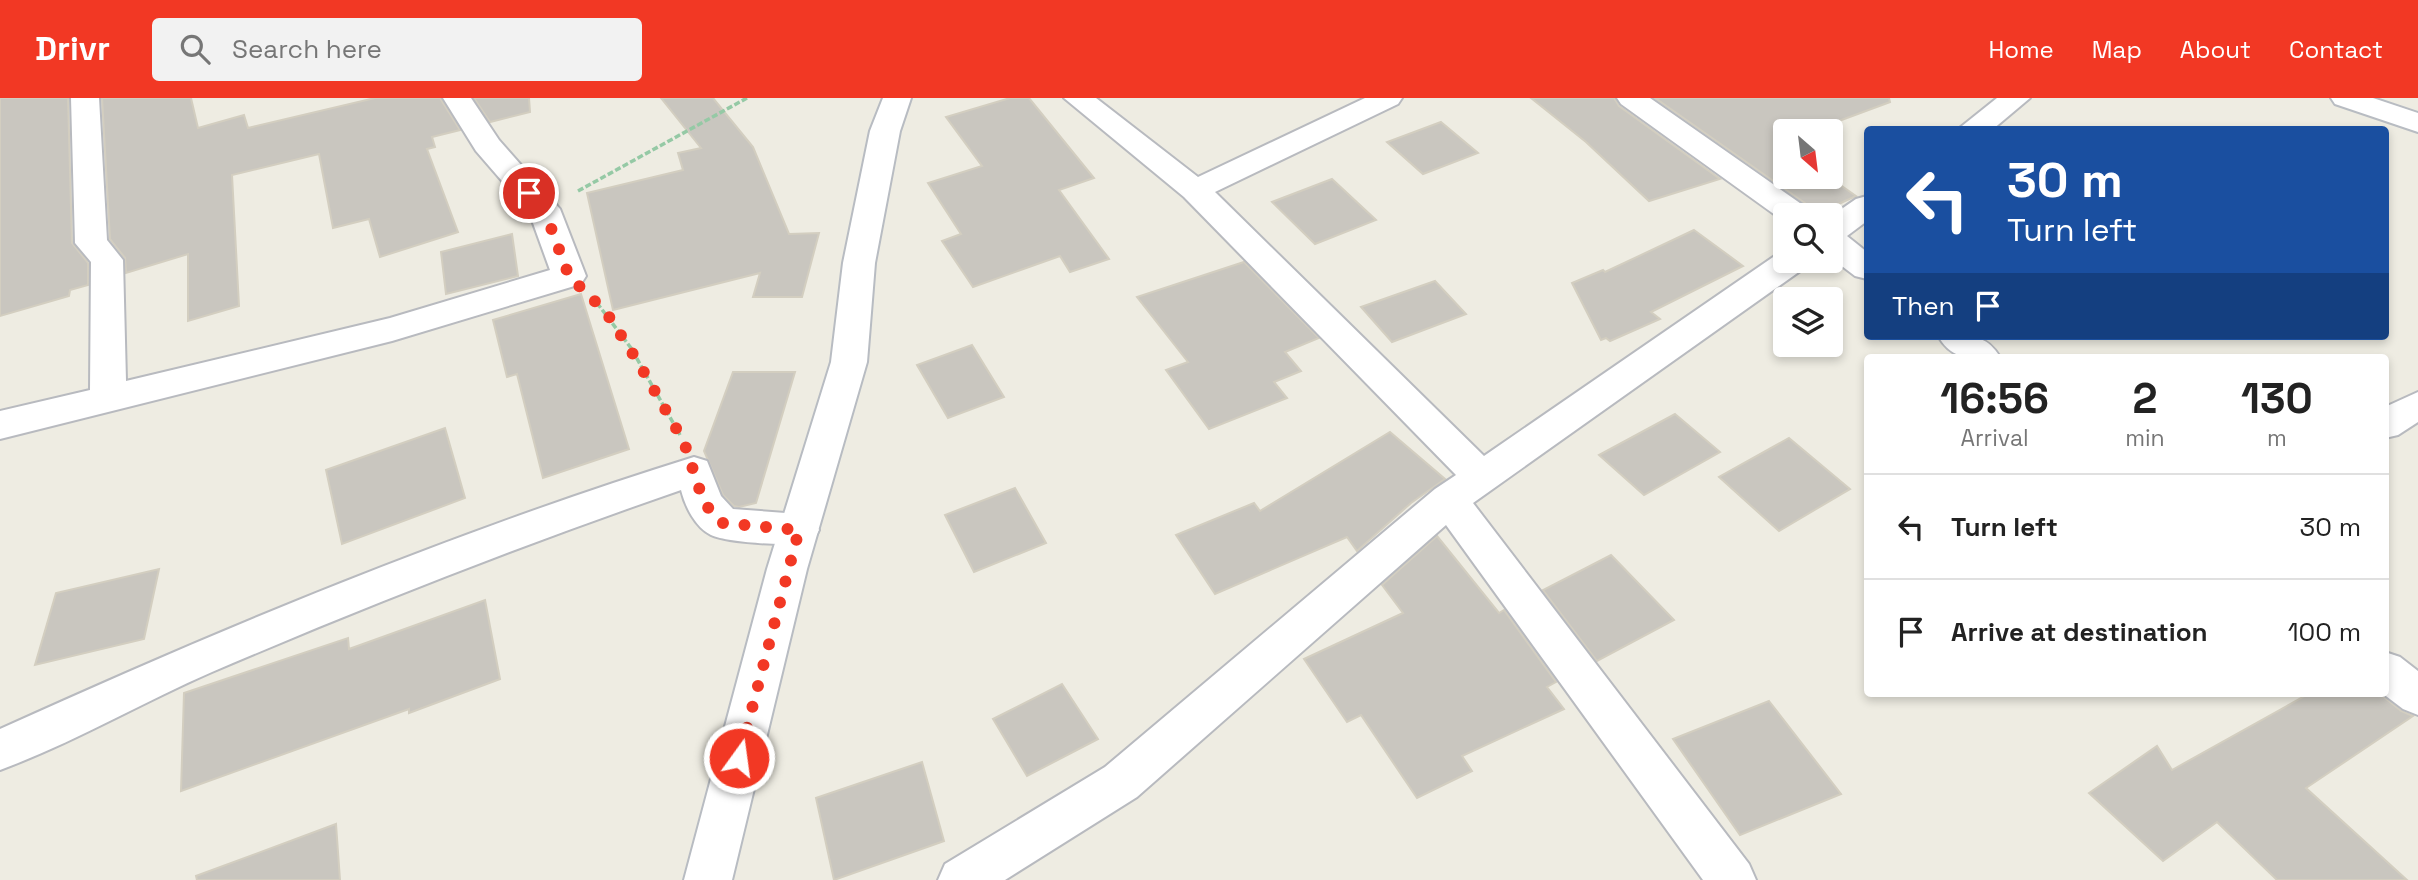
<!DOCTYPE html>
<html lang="en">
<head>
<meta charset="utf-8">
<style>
  body { margin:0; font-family:"Space Grotesk",sans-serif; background:#f2f2f2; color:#222; height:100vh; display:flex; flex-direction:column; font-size:26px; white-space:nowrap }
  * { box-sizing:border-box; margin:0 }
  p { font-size:23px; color:#767676 }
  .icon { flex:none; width:38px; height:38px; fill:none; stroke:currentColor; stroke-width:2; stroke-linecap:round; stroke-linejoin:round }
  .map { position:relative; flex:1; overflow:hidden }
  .details { position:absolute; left:1864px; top:256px; width:525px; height:343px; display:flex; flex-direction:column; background:#fff; border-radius:7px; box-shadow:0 4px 10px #0003 }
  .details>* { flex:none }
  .top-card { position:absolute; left:1864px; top:28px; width:525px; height:214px; border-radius:7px; box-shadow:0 4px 10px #0003; background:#1a4fa0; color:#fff; overflow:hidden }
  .needle { width:46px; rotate:152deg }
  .controls { position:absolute; left:1773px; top:21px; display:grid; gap:14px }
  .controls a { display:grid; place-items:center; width:70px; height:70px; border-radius:7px; background:#fff; box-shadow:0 4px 10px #0003; font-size:35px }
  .pin { position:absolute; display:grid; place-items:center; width:60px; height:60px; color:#fff; margin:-30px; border:4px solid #fff; border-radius:50%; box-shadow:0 2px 7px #0007 }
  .me { position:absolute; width:77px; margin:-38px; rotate:14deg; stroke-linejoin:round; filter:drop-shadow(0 0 5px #0008) }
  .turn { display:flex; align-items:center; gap:24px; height:147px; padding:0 28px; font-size:32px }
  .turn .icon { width:91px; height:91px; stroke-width:2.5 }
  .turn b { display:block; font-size:49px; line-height:60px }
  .then { display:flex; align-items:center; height:66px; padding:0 28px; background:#0003; gap:14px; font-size:26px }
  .eta { display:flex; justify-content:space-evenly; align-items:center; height:119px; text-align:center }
  .eta b { font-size:42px; font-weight:600; line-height:49px }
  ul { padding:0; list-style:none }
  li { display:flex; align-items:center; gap:21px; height:105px; padding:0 28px; border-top:2px solid #e0e0e0 }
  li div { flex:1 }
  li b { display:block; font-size:26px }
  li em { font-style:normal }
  header { display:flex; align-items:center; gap:42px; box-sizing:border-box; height:98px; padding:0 35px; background:#f23824; color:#fff }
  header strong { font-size:33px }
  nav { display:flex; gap:38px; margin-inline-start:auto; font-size:24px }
  .search { width:490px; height:63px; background:#f2f2f2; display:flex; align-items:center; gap:18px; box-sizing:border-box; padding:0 24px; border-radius:7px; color:#767676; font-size:26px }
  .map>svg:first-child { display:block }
  .building { fill:#c9c6bf; stroke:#d3cec0; stroke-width:2 }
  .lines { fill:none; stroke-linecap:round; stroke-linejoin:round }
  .street-casing { stroke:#b8babf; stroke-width:4 }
  .secondary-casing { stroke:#b8bcc2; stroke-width:4 }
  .path { stroke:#95c9a5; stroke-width:3.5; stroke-dasharray:6 2.5; stroke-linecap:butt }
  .street { fill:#fff; fill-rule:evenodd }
  .secondary { fill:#fff; fill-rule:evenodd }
  .route { stroke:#f23824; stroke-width:12; stroke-dasharray:0 21.6 }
</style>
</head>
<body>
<header>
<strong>Drivr</strong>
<div class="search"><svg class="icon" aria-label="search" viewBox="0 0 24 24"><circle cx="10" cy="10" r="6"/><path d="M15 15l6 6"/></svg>Search here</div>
<nav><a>Home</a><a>Map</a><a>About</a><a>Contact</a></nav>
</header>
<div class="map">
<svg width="2418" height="782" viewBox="0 0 2418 782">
  <rect width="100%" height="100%" fill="#eeece2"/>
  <g class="building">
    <path d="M0 0H68L72 145 88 165V187L70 192 69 198 0 218Z"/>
    <path d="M102 0H191L198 30 244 17 248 30 375 0H440L460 32 432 39 435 49 427 51 458 134 380 159 369 121 333 130 319 56 232 77 239 208 188 223V156L126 175 125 160 110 141Z"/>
    <path d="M474 0H529L530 14 490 24Z"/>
    <path d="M661 0H713L753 49 789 136 819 135 802 199H753L760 175 613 212 587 95 683 72 678 55 701 50Z"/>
    <path d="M1010 0H1029L1094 80 1059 92 1109 161 1070 174 1060 158 973 189 942 143 961 136 928 85 982 68 946 19Z"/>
    <path d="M1531 0H1614L1619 8 1720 81 1649 103 1586 44Z"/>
    <path d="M1655 0H1889L1890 4 1812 33H1785V43L1781 45 1785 47V79H1829L1856 98 1815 117 1809 108Z"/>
    <path d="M1441 24 1478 55 1423 76 1387 44Z"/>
    <path d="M1332 81 1376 122 1315 146 1272 104Z"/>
    <path d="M1694 132 1743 168 1651 214 1660 221 1610 243 1606 240 1601 242 1572 185 1603 172 1605 174Z"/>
    <path d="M512 136 518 178 446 196 441 154Z"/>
    <path d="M1244 164 1319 240 1285 254 1301 273 1274 284 1287 300 1209 331 1166 272 1188 264 1137 199Z"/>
    <path d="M1435 183 1466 216 1392 244 1361 209Z"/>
    <path d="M581 196 629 351 543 380 517 276 507 279 493 222Z"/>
    <path d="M972 247 1004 299 948 320 917 267Z"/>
    <path d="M733 274H795L756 405 739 409 734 408 723 397 704 353Z"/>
    <path d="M1675 316 1720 354 1644 397 1599 357Z"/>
    <path d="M445 330 465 400 342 446 326 372Z"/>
    <path d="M1390 334 1445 381 1411 405 1357 453 1347 439 1215 496 1176 437 1254 405 1260 413Z"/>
    <path d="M1789 340 1850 391 1779 433 1719 379Z"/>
    <path d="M1015 390 1046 445 974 474 945 417Z"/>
    <path d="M1437 438 1499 515 1504 512 1556 584 1547 589 1564 611 1462 658 1472 673 1417 700 1361 617 1347 624 1304 561 1403 515 1382 487Z"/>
    <path d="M1611 457 1674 522 1597 563 1543 492Z"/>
    <path d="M159 471 144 541 35 567 56 495Z"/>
    <path d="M485 502 500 581 409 615V611L181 693 184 595 348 540 349 551Z"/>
    <path d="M1062 586 1098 641 1027 678 993 621Z"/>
    <path d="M2310 595H2379L2401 613 2413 618 2306 690 2407 782H2277L2217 724 2163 763 2089 695 2157 648 2172 672Z"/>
    <path d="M1769 603 1841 696 1740 737 1673 641Z"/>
    <path d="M922 664 944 743 834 782 816 700Z"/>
    <path d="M336 726 340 782H197L196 778Z"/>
  </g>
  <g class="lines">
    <g class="street-casing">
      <g id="street">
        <path d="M71 0H99L107 142 123 162 126 283 390 220 550 172 529 114 476 53 443 0H471L499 42 560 111 586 178 581 186 392 243 0 341V313L90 292 91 164 75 145Z"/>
        <path d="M1064 0H1096L1198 79 1365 0H1402L1398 6 1215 94 1484 358 1779 155 1785 154V163H1807L1803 171 1473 405 1749 766 1756 782H1703L1446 427 1137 699 1005 782H938L945 766 1105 669 1435 391 1456 377 1184 99Z"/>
        <path d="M1617 0H1650L1807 110 1812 117H1785V124L1621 6Z"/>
        <path d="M1997 0H2030L1992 32H1957Z"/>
        <path d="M1867 98V123L1847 138 1867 154V181L1855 178 1830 159V119L1856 101Z"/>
        <path d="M1938 238C1965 238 1984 233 2000 259 1972 259 1954 265 1938 238Z"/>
        <path d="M2418 294V324L2398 337 2385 340V309Z"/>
        <path d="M694 359 707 363 721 398 733 411 799 416 813 421 819 432 813 443C795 449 728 445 711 437 695 429 685 408 681 392 522 447 366 508 212 574 141 605 73 645 0 672V631C227 528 456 433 694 359Z"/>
        <path d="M2385 554 2400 559 2418 573V617L2403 611 2382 595H2385Z"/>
      </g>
    </g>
    <g class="secondary-casing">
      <g id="secondary">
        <path d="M883 0H911L900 33 875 165 867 264 807 471 732 782H684L767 471 831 264 843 165 870 33Z"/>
        <path d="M2331 0H2373L2418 15V34L2335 6Z"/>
      </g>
    </g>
    <g class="path">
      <path d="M578 93 747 0"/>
      <path d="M597 205 631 250 680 337"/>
    </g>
    <use href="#street" class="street"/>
    <use href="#secondary" class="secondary"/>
  </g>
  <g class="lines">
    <path class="route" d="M529 95 544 111 569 178 606 214 638 264 684 344 704 405 722 425 799 432 739 660"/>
  </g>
</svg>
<div class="controls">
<a><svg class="needle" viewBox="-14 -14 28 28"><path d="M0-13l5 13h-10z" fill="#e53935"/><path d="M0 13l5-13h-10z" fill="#767676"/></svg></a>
<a><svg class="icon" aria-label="search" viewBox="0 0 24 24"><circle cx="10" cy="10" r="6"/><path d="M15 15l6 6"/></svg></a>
<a><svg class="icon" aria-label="layers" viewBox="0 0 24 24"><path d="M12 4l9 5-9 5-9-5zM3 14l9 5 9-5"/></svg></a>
</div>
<div class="pin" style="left:529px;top:95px;background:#d93025"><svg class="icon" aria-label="arrive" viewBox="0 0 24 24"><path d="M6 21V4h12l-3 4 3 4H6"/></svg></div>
<svg class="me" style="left:739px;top:660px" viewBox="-20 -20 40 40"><circle r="17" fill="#f23824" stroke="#fff" stroke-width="3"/><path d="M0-11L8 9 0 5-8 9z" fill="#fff"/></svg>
<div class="top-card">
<div class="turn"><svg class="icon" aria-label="left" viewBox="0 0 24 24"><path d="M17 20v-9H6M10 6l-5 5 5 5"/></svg><div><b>30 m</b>Turn left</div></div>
<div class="then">Then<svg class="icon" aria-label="arrive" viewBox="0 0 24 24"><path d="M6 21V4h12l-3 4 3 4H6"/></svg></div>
</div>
<section class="details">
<div class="eta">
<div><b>16:56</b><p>Arrival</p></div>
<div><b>2</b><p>min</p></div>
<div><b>130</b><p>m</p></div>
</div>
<ul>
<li><svg class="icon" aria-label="left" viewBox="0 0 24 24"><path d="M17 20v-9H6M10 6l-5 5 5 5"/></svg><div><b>Turn left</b></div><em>30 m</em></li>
<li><svg class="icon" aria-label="arrive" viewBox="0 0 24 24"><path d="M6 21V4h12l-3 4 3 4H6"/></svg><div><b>Arrive at destination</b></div><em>100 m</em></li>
</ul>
</section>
</div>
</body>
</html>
